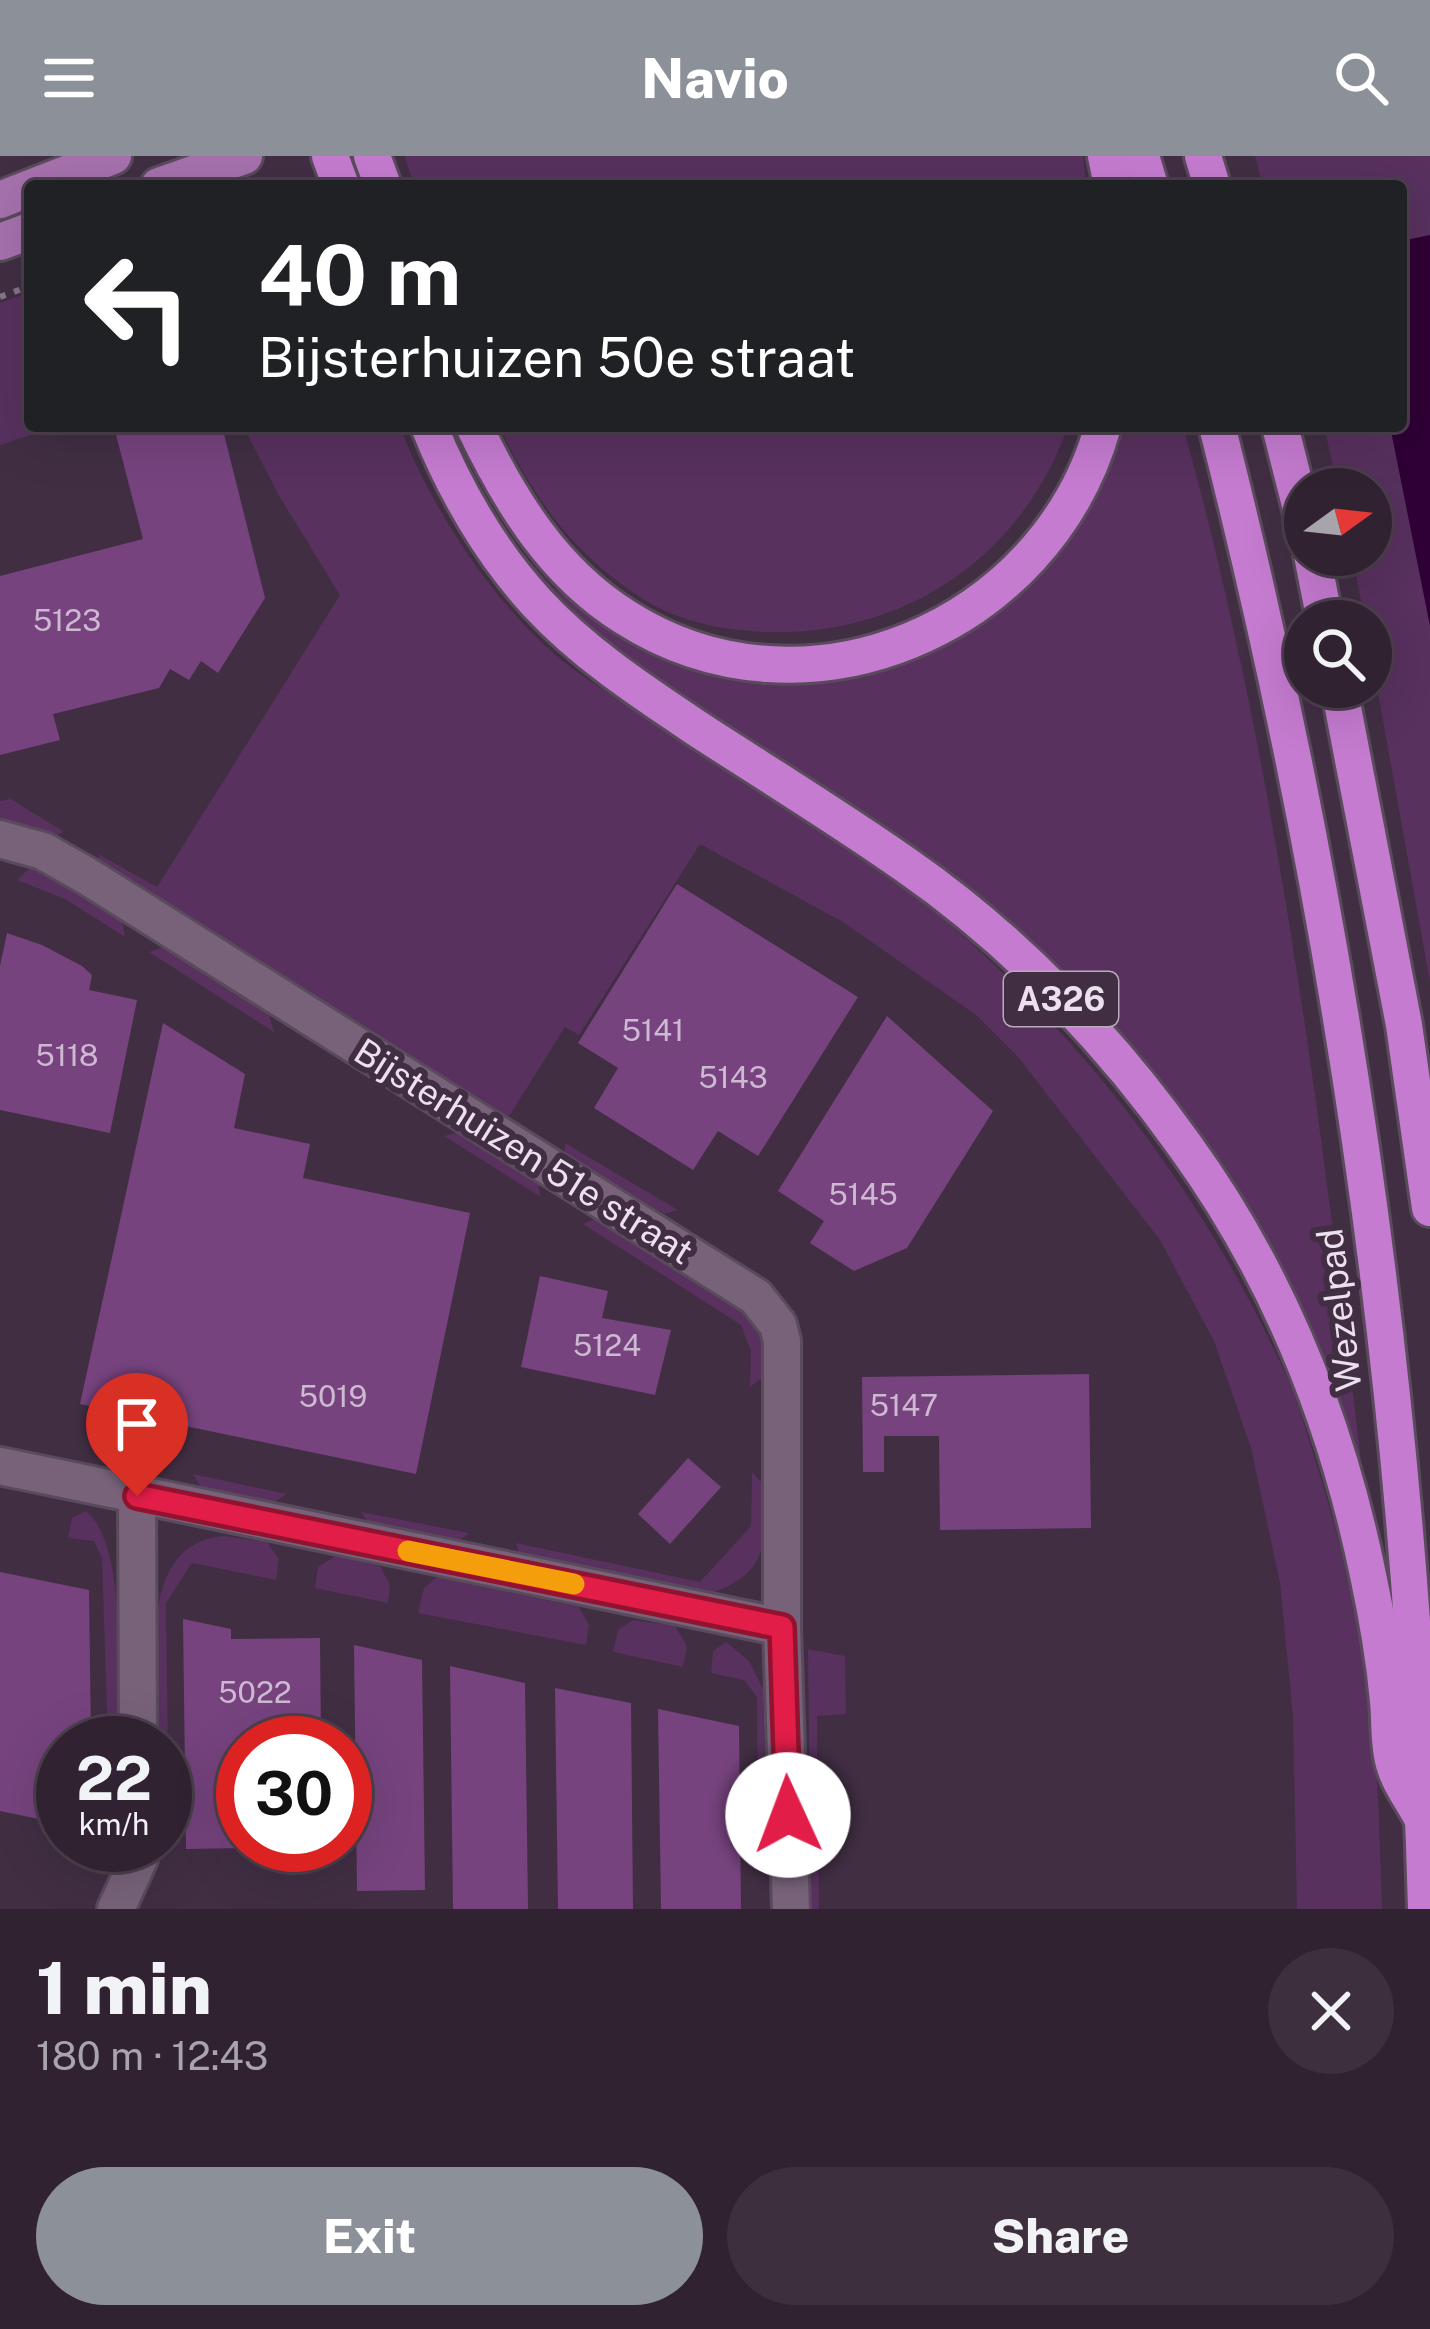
<!DOCTYPE html>
<html lang="en">
<head>
<meta charset="utf-8">
<style>
  body { margin:0; font-family:"Public Sans",sans-serif; background:#3d2f3e; color:#f1f3f6; height:100vh; display:flex; flex-direction:column; font-size:45px; white-space:nowrap }
  * { box-sizing:border-box; margin:0 }
  p { font-size:39px; color:#a8a4ac }
  .icon { flex:none; width:66px; height:66px; fill:none; stroke:currentColor; stroke-width:2; stroke-linecap:round; stroke-linejoin:round }
  .map { position:relative; height:1753px; overflow:hidden }
  .drawer { display:flex; flex-direction:column; background:#312232; flex:1 }
  .drawer>* { flex:none }
  .hud { position:absolute; left:24px; top:24px; width:1383px; height:252px; border-radius:12px; box-shadow:0 12px 48px #0002,0 0 0 3px #4c3f4d; background:#202124; color:#fff; overflow:hidden }
  .needle { width:78px; rotate:75deg }
  .fabs { position:absolute; left:1284px; top:312px; display:grid; gap:24px }
  .fabs a { display:grid; place-items:center; width:108px; height:108px; border-radius:50%; background:#312232; box-shadow:0 12px 48px #0002,0 0 0 3px #4c3f4d; font-size:60px }
  .speed { position:absolute; left:36px; top:1560px; display:flex; gap:24px; font-size:60px; font-weight:700; text-align:center }
  .speed>* { display:grid; place-content:center; width:156px; height:156px; border-radius:50%; background:#312232; box-shadow:0 12px 48px #0002,0 0 0 3px #4c3f4d; line-height:1 }
  .speed small { font-size:30px; font-weight:400 }
  .speed .limit { border:18px solid #d22; background:#fff; color:#111 }
  .pin { position:absolute; display:grid; place-items:center; width:102px; height:102px; color:#fff; margin:-123px -51px; border-radius:50% 50% 50% 0; rotate:-45deg; box-shadow:0 0 12px #0007 }
  .pin .icon { rotate:45deg }
  .me { position:absolute; width:132px; margin:-66px; rotate:358deg; stroke-linejoin:round; filter:drop-shadow(0 0 9px #0008) }
  .turn { display:flex; align-items:center; gap:42px; height:252px; padding:0 36px; font-size:54px }
  .turn .icon { width:156px; height:156px; stroke-width:2.5 }
  .turn b { display:block; font-size:84px; line-height:102px }
  .round { display:grid; place-items:center; flex:none; width:126px; height:126px; border-radius:63px; background:#3d2f3e }
  .summary { display:flex; align-items:center; justify-content:space-between; height:204px; padding:0 36px }
  h1 { font-size:72px; font-weight:800; line-height:90px }
  .cta { display:flex; gap:24px; margin-top:auto; padding:24px 36px }
  .cta a { flex:1; height:138px; border-radius:72px; background:#8c9099; color:#fff; font-size:48px; font-weight:800; line-height:138px; text-align:center }
  .cta a+a { background:#3d2f3e; color:#f1f3f6 }
  header { display:flex; justify-content:space-between; align-items:center; height:156px; padding:0 36px; background:#8c9099; color:#fff; font-size:54px; font-weight:800 }
  .map>svg:first-child { display:block }
  .green { fill:#58315e }
  .water { fill:#2f0036 }
  .building { fill:#76437e }
  .lines { fill:none; stroke-linecap:round; stroke-linejoin:round }
  .minor-casing { stroke:#5a4b5c; stroke-width:42 }
  .major-casing { stroke:#5a4b5c; stroke-width:42 }
  .highway-casing { stroke:#5a4b5c; stroke-width:42 }
  .path { stroke:#857587; stroke-width:6; stroke-dasharray:6 9; stroke-linecap:butt }
  .minor { stroke:#77627a; stroke-width:36 }
  .major { stroke:#a671ae; stroke-width:36 }
  .highway { stroke:#c57bd0; stroke-width:36 }
  .route-casing { stroke:#92132f; stroke-width:30 }
  .route { stroke:#e11d48; stroke-width:21 }
  .slow { stroke:#f59e0b; stroke-width:21 }
  .labels { text-anchor:middle; stroke-width:12; stroke-linejoin:round; paint-order:stroke }
  .number-label { font-size:30px; fill:#ceb9d2 }
  .shield { fill:#412e43; stroke:#b9abbb; stroke-width:3 }
  .shield-label { font-size:33px; font-weight:bold; fill:#ece0ee }
  .street-label { font-size:36px; fill:#ece0ee; stroke:#412e43 }
</style>
</head>
<body>
<header><svg class="icon" aria-label="menu" viewBox="0 0 24 24"><path d="M4 6h16M4 12h16M4 18h16"/></svg>Navio<svg class="icon" aria-label="search" viewBox="0 0 24 24"><circle cx="10" cy="10" r="6"/><path d="M15 15l6 6"/></svg></header>
<div class="map">
<svg width="1430" height="1753" viewBox="0 0 1430 1753">
  <rect width="100%" height="100%" fill="#412e43"/>
  <g class="green">
    <path d="M405 0H1083L1087 30H414Z"/>
    <path d="M1255 0H1430V826L1371 498V465H1365L1352 399H1371V333H1338L1324 270H1401V30H1263Z"/>
    <path d="M30 136V270H58L0 289V147Z"/>
    <path d="M243 270H400C431 355 505 466 580 518 652 568 729 611 801 660 839 687 881 711 917 740 1080 875 1204 1035 1290 1228 1300 1251 1306 1276 1314 1300 1337 1371 1354 1444 1366 1519 1379 1595 1379 1675 1382 1753H1297L1293 1560 1280 1427 1251 1292 1214 1185 1160 1084 1019 902 976 859 843 766 700 688 579 879 565 871 508 962 100 707 98 698 157 731 340 439 278 338Z"/>
    <path d="M499 270H1068C1022 402 903 481 765 476 723 474 679 466 643 443 574 399 533 342 499 270Z"/>
    <path d="M1122 270H1183C1277 609 1320 957 1361 1305L1325 1216 1064 835 619 516 502 383 482 339 521 395 553 431 631 487 679 509 739 522 818 526 874 515 939 488 1089 346Z"/>
    <path d="M11 643 64 676 54 680 32 670 0 663V645Z"/>
    <path d="M30 712 68 729 122 765 125 781 65 743 17 724Z"/>
    <path d="M166 790 268 856 274 876 149 796Z"/>
    <path d="M463 975 537 1023 541 1041 444 980Z"/>
    <path d="M565 987 678 1054 665 1058 565 998Z"/>
    <path d="M599 1061 748 1158 761 1181 765 1220 750 1231 751 1195 741 1169 583 1068Z"/>
    <path d="M752 1316 765 1330C765 1387 770 1419 707 1438L521 1404 516 1387 700 1426 751 1370Z"/>
    <path d="M193 1318 287 1338 268 1350 204 1336Z"/>
    <path d="M86 1355C130 1392 116 1531 117 1587H108L102 1402 94 1385 68 1382 72 1362Z"/>
    <path d="M361 1356 469 1377 454 1389 371 1371Z"/>
    <path d="M224 1380 267 1386 279 1403 276 1424 192 1407 166 1447 169 1675 165 1671V1587H159C158 1523 132 1387 224 1380Z"/>
    <path d="M336 1400 380 1410 390 1429 388 1447 315 1432 318 1411Z"/>
    <path d="M437 1421 579 1451 589 1469 586 1489 418 1457 424 1432Z"/>
    <path d="M633 1464 675 1470 687 1490 683 1511 613 1496 618 1474Z"/>
    <path d="M726 1486 749 1505 763 1533 767 1691 758 1700 757 1541 744 1524 711 1517 713 1495Z"/>
    <path d="M808 1493 845 1500 846 1558 817 1560 819 1753H811Z"/>
  </g>
  <path class="water" d="M1430 79V470L1390 270H1401V85Z"/>
  <g class="building">
    <path d="M222 270 265 442 218 517 201 505 189 524 170 513 159 532 53 558 60 584 0 599V420L143 383 114 271Z"/>
    <path d="M677 728 858 841 758 1000 718 975 693 1014 594 952 618 912 578 887Z"/>
    <path d="M7 777 42 789 82 810 92 819 89 834 137 844 110 977 0 954V810Z"/>
    <path d="M887 860 993 955 907 1092 854 1115 810 1087 824 1065 778 1035Z"/>
    <path d="M163 867 245 918 234 972 310 988 303 1022 470 1057 416 1318 80 1248Z"/>
    <path d="M540 1120 608 1135 602 1162 671 1174 655 1239 521 1211Z"/>
    <path d="M1089 1218 1091 1372 940 1374 939 1280H884V1316H863L862 1221Z"/>
    <path d="M688 1302 721 1331 670 1388 638 1358Z"/>
    <path d="M0 1416 89 1434 91 1584 63 1587V1668L0 1655Z"/>
    <path d="M183 1463 231 1473V1483L320 1482 321 1587H243V1692L186 1693Z"/>
    <path d="M354 1489 422 1504 425 1734 357 1735Z"/>
    <path d="M450 1510 525 1527 528 1753H453Z"/>
    <path d="M555 1532 631 1547 633 1753H558Z"/>
    <path d="M658 1553 739 1570 741 1753H661Z"/>
  </g>
  <g class="lines">
    <g class="minor-casing">
      <g id="minor">
        <path d="M0 683 43 695 87 720 756 1141 778 1169 782 1185V1471"/>
        <path d="M0 1310 782 1471 791 1753"/>
        <path d="M137 1340 138 1587"/>
        <path d="M116 1753 139 1703V1689"/>
      </g>
    </g>
    <g class="major-casing">
      <g id="major">
        <path d="M35 30 113 0"/>
        <path d="M159 30 244 0"/>
        <path d="M0 44 30 32"/>
        <path d="M0 86 30 75"/>
      </g>
    </g>
    <g class="highway-casing">
      <g id="highway">
        <path d="M330 0 341 30"/>
        <path d="M372 0 383 30"/>
        <path d="M1106 0 1112 30"/>
        <path d="M1141 0 1150 30"/>
        <path d="M1203 0 1212 30"/>
        <path d="M429 270C454 333 491 397 537 447 584 498 644 537 701 575 769 619 839 662 906 709 1014 784 1109 883 1185 990 1279 1120 1336 1263 1368 1419 1377 1461 1384 1502 1388 1545 1390 1564 1388 1589 1394 1608 1399 1627 1414 1646 1423 1664"/>
        <path d="M474 270C510 345 553 416 625 461 805 576 1047 472 1103 270"/>
        <path d="M1217 270C1340 754 1413 1254 1426 1753"/>
        <path d="M1280 270 1305 369"/>
        <path d="M1312 399 1325 465"/>
        <path d="M1339 531 1404 869 1430 1052"/>
      </g>
    </g>
    <path class="path" d="M0 141 30 130"/>
    <use href="#minor" class="minor"/>
    <use href="#major" class="major"/>
    <use href="#highway" class="highway"/>
  </g>
  <g class="lines">
    <g class="route-casing">
      <path id="route" d="M137 1340 782 1471 788 1659"/>
    </g>
    <use href="#route" class="route"/>
    <path class="slow" d="M408 1395 574 1428"/>
  </g>
  <g class="labels">
    <g class="number-label">
      <text x="67" y="475">5123</text>
      <text x="653" y="885">5141</text>
      <text x="67" y="910">5118</text>
      <text x="733" y="932">5143</text>
      <text x="863" y="1049">5145</text>
      <text x="607" y="1200">5124</text>
      <text x="333" y="1251">5019</text>
      <text x="904" y="1260">5147</text>
      <text x="255" y="1547">5022</text>
    </g>
    <rect class="shield" x="1004" y="816" width="114" height="54" rx="9"/>
    <g class="shield-label">
      <text x="1061" y="855">A326</text>
    </g>
    <g class="street-label">
      <text transform="translate(524 995) rotate(32)" y="13">Bijsterhuizen 51e straat</text>
      <text transform="translate(1339 1154) rotate(-97)" y="13">Wezelpad</text>
    </g>
  </g>
</svg>
<div class="fabs">
<a><svg class="needle" viewBox="-14 -14 28 28"><path d="M0-13l5 13h-10z" fill="#e53935"/><path d="M0 13l5-13h-10z" fill="#a8a4ac"/></svg></a>
<a><svg class="icon" aria-label="search" viewBox="0 0 24 24"><circle cx="10" cy="10" r="6"/><path d="M15 15l6 6"/></svg></a>
</div>
<div class="speed"><div>22<small>km/h</small></div><div class="limit">30</div></div>
<div class="pin" style="left:137px;top:1340px;background:#d93025"><svg class="icon" aria-label="arrive" viewBox="0 0 24 24"><path d="M6 21V4h12l-3 4 3 4H6"/></svg></div>
<svg class="me" style="left:788px;top:1659px" viewBox="-20 -20 40 40"><circle r="19" fill="#fff"/><path d="M0-13L10 11 0 6-10 11z" fill="#e11d48"/></svg>
<div class="hud">
<div class="turn"><svg class="icon" aria-label="left" viewBox="0 0 24 24"><path d="M17 20v-9H6M10 6l-5 5 5 5"/></svg><div><b>40 m</b>Bijsterhuizen 50e straat</div></div>
</div>
</div>
<section class="drawer">
<div class="summary"><div><h1>1 min</h1><p>180 m · 12:43</p></div><a class="round"><svg class="icon" aria-label="close" viewBox="0 0 24 24"><path d="M6 6l12 12M18 6L6 18"/></svg></a></div>
<div class="cta"><a>Exit</a><a>Share</a></div>
</section>
</body>
</html>
